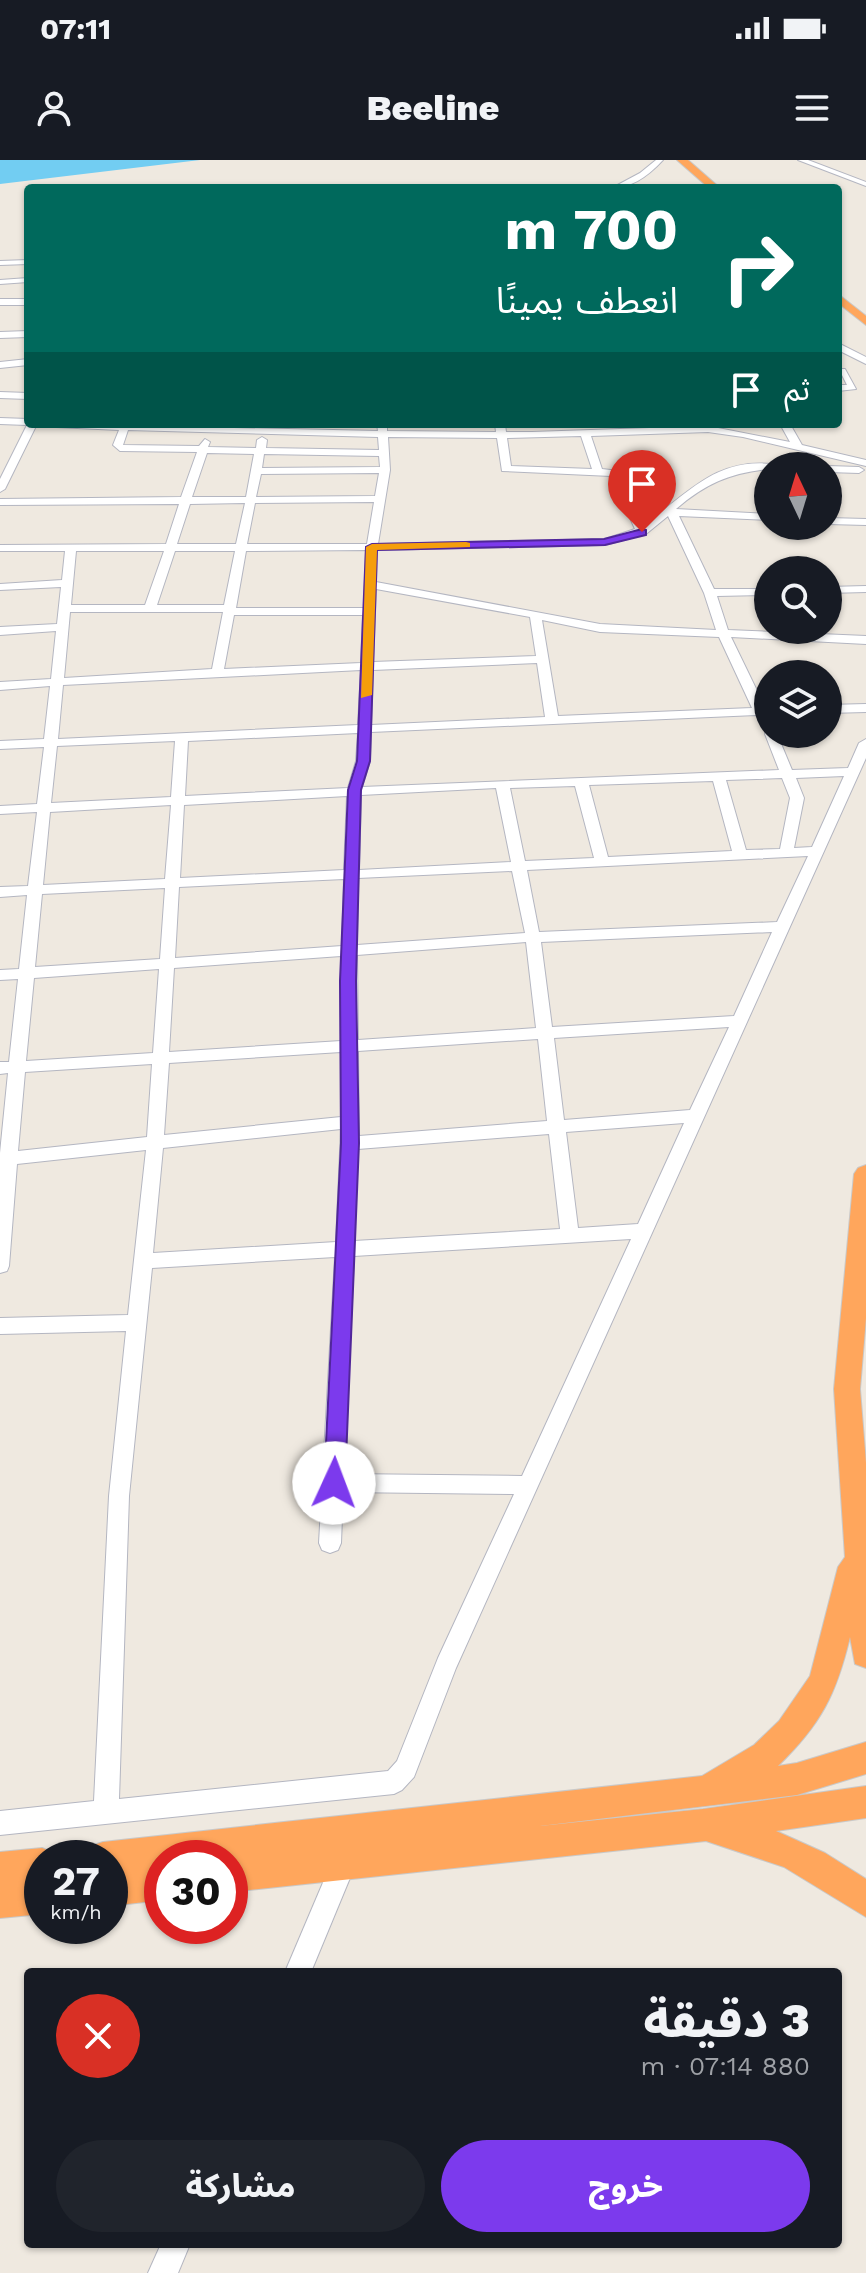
<!DOCTYPE html>
<html lang="ar">
<head>
<meta charset="utf-8">
<style>
  body { margin:0; font-family:"Work Sans","Noto Sans Arabic",sans-serif; background:#20242c; color:#f1f3f6; direction:rtl; height:100vh; display:flex; flex-direction:column; font-size:30px; white-space:nowrap }
  * { box-sizing:border-box; margin:0 }
  p { font-size:26px; color:#9ea1a6 }
  .icon { flex:none; width:44px; height:44px; fill:none; stroke:currentColor; stroke-width:2; stroke-linecap:round; stroke-linejoin:round }
  .map { position:relative; flex:1; overflow:hidden; direction:ltr }
  .details { position:absolute; left:24px; top:1808px; width:818px; height:280px; display:flex; flex-direction:column; background:#171b24; border-radius:8px; box-shadow:0 2px 6px #0004; direction:rtl }
  .details>* { flex:none }
  .top-card { position:absolute; left:24px; top:24px; width:818px; height:244px; border-radius:8px; box-shadow:0 2px 6px #0004; direction:rtl; background:#00695c; color:#fff; overflow:hidden }
  .needle { width:52px; rotate:356deg }
  .tools { position:absolute; left:754px; top:292px; display:grid; gap:16px }
  .tools a { display:grid; place-items:center; width:88px; height:88px; border-radius:50%; background:#171b24; box-shadow:0 2px 6px #0004; font-size:40px }
  .speed { position:absolute; left:24px; top:1680px; display:flex; gap:16px; font-size:40px; font-weight:700; text-align:center }
  .speed>* { display:grid; place-content:center; width:104px; height:104px; border-radius:50%; background:#171b24; box-shadow:0 2px 6px #0004; line-height:1 }
  .speed small { font-size:20px; font-weight:400 }
  .speed .limit { border:12px solid #d22; background:#fff; color:#111 }
  .pin { position:absolute; display:grid; place-items:center; width:68px; height:68px; color:#fff; margin:-82px -34px; border-radius:50% 50% 50% 0; rotate:-45deg; box-shadow:0 0 8px #0007 }
  .pin .icon { rotate:45deg }
  .me { position:absolute; width:88px; margin:-44px; rotate:2deg; stroke-linejoin:round; filter:drop-shadow(0 0 6px #0008) }
  .turn { display:flex; align-items:center; gap:28px; height:168px; padding:0 32px; font-size:36px }
  .turn .icon { width:104px; height:104px; stroke-width:2.5 }
  .turn b { display:block; font-size:56px; line-height:68px }
  .then { display:flex; align-items:center; height:76px; padding:0 32px; background:#0003; gap:16px; font-size:30px }
  .round { display:grid; place-items:center; flex:none; width:84px; height:84px; border-radius:42px; background:#20242c }
  .summary { display:flex; align-items:center; justify-content:space-between; height:136px; padding:0 32px }
  h1 { font-size:48px; font-weight:800; line-height:60px }
  .action { display:flex; gap:16px; margin-top:auto; padding:16px 32px }
  .action a { flex:1; height:92px; border-radius:48px; background:#7c3aed; color:#fff; font-size:32px; font-weight:800; line-height:92px; text-align:center }
  .action a+a { background:#20242c; color:#f1f3f6 }
  .status { display:flex; justify-content:space-between; align-items:center; height:56px; padding:0 40px; background:#171b24; direction:ltr }
  .status svg { height:22px; fill:currentColor }
  header { display:flex; justify-content:space-between; align-items:center; height:104px; padding:0 32px; background:#171b24; font-size:36px; font-weight:800 }
  .map>svg:first-child { display:block }
  .water { fill:#72cdf2 }
  .lines { fill:none; stroke-linecap:round; stroke-linejoin:round }
  .minor-casing { stroke:#b4b6c1; stroke-width:2 }
  .highway-casing { stroke:#c9c9c9; stroke-width:2 }
  .minor { fill:#fff; fill-rule:evenodd }
  .highway { fill:#ffa65c; fill-rule:evenodd }
  .route { fill:#7c3aed; stroke:#51269a; stroke-width:2 }
  .slow { fill:#f59e0b }
</style>
</head>
<body>
<div class="status"><b>07:11</b><svg viewBox="0 0 49 12"><path d="M0 12V9h3v3zM5 12V6h3v6zM10 12V3h3v9zM15 12V0h3v12zM26 1h20v11H26zM47 4h2v5h-2z"/></svg></div>
<header><svg class="icon" aria-label="menu" viewBox="0 0 24 24"><path d="M4 6h16M4 12h16M4 18h16"/></svg>Beeline<svg class="icon" aria-label="person" viewBox="0 0 24 24"><circle cx="12" cy="8" r="4"/><path d="M4 21q1-7 8-7t8 7"/></svg></header>
<div class="map">
<svg width="866" height="2113" viewBox="0 0 866 2113">
  <rect width="100%" height="100%" fill="#efe9e0"/>
  <path class="water" d="M0 0H200L0 24Z"/>
  <g class="lines">
    <g class="minor-casing">
      <g id="minor">
        <path d="M656 0H663C650 14 633 28 612 28L640 13Z"/>
        <path d="M798 0H808L866 22V26Z"/>
        <path d="M28 100V104L0 105V101Z"/>
        <path d="M28 118V122L0 124V120Z"/>
        <rect x="0" y="139" width="28" height="6"/>
        <path d="M28 171V177L0 178V172Z"/>
        <path d="M838 183 866 197V204L838 190Z"/>
        <path d="M28 199V205L0 208V202Z"/>
        <path d="M839 209H845L856 229 838 231V225H847Z"/>
        <path d="M0 232 28 233V239L0 238Z"/>
        <path d="M0 258 28 259V264H37L5 329 0 332V319L27 265 0 264Z"/>
        <path d="M51 264 378 271 377 264H387V271L496 272 495 264H505L506 272H532L708 266 790 282 780 264H790L802 285 866 300V306L743 277 708 272 591 276 602 309 619 311 644 364C687 336 713 298 772 304L773 306H768V309C730 313 705 324 676 349L768 354V360L679 356 714 429H768V435L717 436 728 470 866 476V484L731 477 765 547H768V574H777L792 610 848 608 859 583 866 579V598L456 1508 414 1617 402 1630 394 1634 0 1675V1651L94 1641 109 1336 126 1171 0 1174V1158L128 1155 146 990 17 1004 9 1106 7 1111 0 1113V993L8 913 0 914V902H9L18 819 0 820V810L19 809 27 735 0 737V727L28 726 37 652 0 654V646L37 644 44 587 0 589V581L44 579 50 526 0 530V522L51 519 56 471 0 475V467L57 464 61 427 0 430V424L62 420 65 391H0V385L166 384 179 344 0 345V339L181 337 197 292 120 291 113 285 119 270 56 267ZM128 270 378 277 379 290 266 288 267 280 262 277 257 280 256 288 208 287 210 282 205 279 199 286 123 285ZM581 276 592 309 511 306 507 278ZM388 277 497 278 502 311 611 316 635 369 605 379 378 384 390 310ZM207 293 254 294 246 337H192ZM264 294 379 296 380 307 262 308ZM379 313 375 336 256 337 261 314ZM374 342 367 384H247L255 343ZM245 343 236 384H177L190 344ZM668 356 704 433 716 470 600 464 376 422 377 390 605 385 646 374ZM366 390 364 448H236L246 391ZM76 391H164L145 445H71ZM175 391H235L224 445H157ZM376 429 530 457 536 496 373 502ZM70 452H223L212 509 64 518ZM234 455H363L361 503 224 509ZM542 460 600 472 719 477 752 548 558 556ZM537 503 545 557 371 565 373 510ZM361 510 358 565 58 579 63 525ZM756 555 766 571 765 574 779 610 362 627 370 601 371 572ZM358 573 356 601 348 628 185 636 188 581ZM175 581 171 637 51 643 57 586ZM844 616 812 687 794 688 804 638 796 618ZM782 618 790 638 780 689 746 690 726 620ZM713 621 732 691 608 697 589 625ZM575 626 594 698 525 701 510 628ZM496 628 511 702 359 710 361 635ZM347 636 344 710 180 718 184 645ZM171 645 165 719 43 725 50 652ZM808 696 777 762 539 772 527 710ZM512 711 525 773 357 785 358 718ZM344 719 342 786 175 798 179 727ZM165 728 160 799 35 807 42 734ZM772 772 734 856 552 867 541 782ZM526 782 536 868 358 880 357 795ZM341 796V881L169 892 174 808ZM159 809 153 893 26 901 34 818ZM729 867 690 950 564 960 554 878ZM538 879 547 961 359 976 358 891ZM341 892V957L164 975 169 903ZM152 904 147 977 18 991 25 912ZM684 963 638 1064 578 1068 566 972ZM341 969 336 1082 153 1093 163 988ZM549 974 560 1069 354 1081 358 989ZM631 1079 522 1316 344 1314 354 1096ZM335 1097 319 1383 322 1390 330 1393 338 1390 341 1383 343 1332 514 1334 438 1498 397 1601 388 1611 119 1639 129 1336 152 1108Z"/>
        <path d="M828 306 859 307 864 310 859 313 828 312Z"/>
        <path d="M828 358 866 359V365L828 364Z"/>
        <path d="M866 426V432L828 433V427Z"/>
        <path d="M866 544V552L828 553V545Z"/>
        <path d="M345 1689 354 1692 357 1701 311 1812H285L336 1692Z"/>
        <path d="M161 2084H190L178 2113H148Z"/>
      </g>
    </g>
    <g class="highway-casing">
      <g id="highway">
        <path d="M677 0H688L720 28H709Z"/>
        <path d="M838 134 866 156V165L838 143Z"/>
        <path d="M866 1005V1158L860 1229 866 1303V1508L855 1504 850 1477C836 1535 821 1564 778 1606L797 1603 866 1582V1614L797 1635 540 1666 703 1649 866 1626V1658L776 1671 825 1693 866 1719V1757L784 1707 706 1681 230 1732V1698H162V1740L110 1746V1698H87L91 1686 103 1682 702 1616 754 1585 779 1561 810 1516 838 1407 845 1397 834 1229 854 1014 858 1008Z"/>
        <path d="M42 1688 54 1693 56 1698H42V1754L0 1758V1692Z"/>
      </g>
    </g>
    <use href="#minor" class="minor"/>
    <use href="#highway" class="highway"/>
  </g>
  <path class="route" d="M642 369 646 370V375L605 385 377 390 370 601 361 630 356 821 359 983 345 1323 342 1330 334 1332 327 1330 324 1323 341 983 340 821 348 630 357 601 366 387 372 384 604 379Z"/>
  <path class="slow" d="M466 382 470 383V387L377 390 372 535 361 538 366 387 372 384Z"/>
</svg>
<div class="tools">
<a><svg class="needle" viewBox="-14 -14 28 28"><path d="M0-13l5 13h-10z" fill="#e53935"/><path d="M0 13l5-13h-10z" fill="#9ea1a6"/></svg></a>
<a><svg class="icon" aria-label="search" viewBox="0 0 24 24"><circle cx="10" cy="10" r="6"/><path d="M15 15l6 6"/></svg></a>
<a><svg class="icon" aria-label="layers" viewBox="0 0 24 24"><path d="M12 4l9 5-9 5-9-5zM3 14l9 5 9-5"/></svg></a>
</div>
<div class="speed"><div>27<small>km/h</small></div><div class="limit">30</div></div>
<div class="pin" style="left:642px;top:372px;background:#d93025"><svg class="icon" aria-label="arrive" viewBox="0 0 24 24"><path d="M6 21V4h12l-3 4 3 4H6"/></svg></div>
<svg class="me" style="left:334px;top:1323px" viewBox="-20 -20 40 40"><circle r="19" fill="#fff"/><path d="M0-13L10 11 0 6-10 11z" fill="#7c3aed"/></svg>
<div class="top-card">
<div class="turn"><svg class="icon" aria-label="right" viewBox="0 0 24 24"><path d="M7 20v-9h11M14 6l5 5-5 5"/></svg><div><b>700 m</b>انعطف يمينًا</div></div>
<div class="then">ثم<svg class="icon" aria-label="arrive" viewBox="0 0 24 24"><path d="M6 21V4h12l-3 4 3 4H6"/></svg></div>
</div>
<section class="details">
<div class="summary"><div><h1>3 دقيقة</h1><p>880 m · 07:14</p></div><a class="round" style="background:#d93025;color:#fff"><svg class="icon" aria-label="close" viewBox="0 0 24 24"><path d="M6 6l12 12M18 6L6 18"/></svg></a></div>
<div class="action"><a>خروج</a><a>مشاركة</a></div>
</section>
</div>
</body>
</html>
